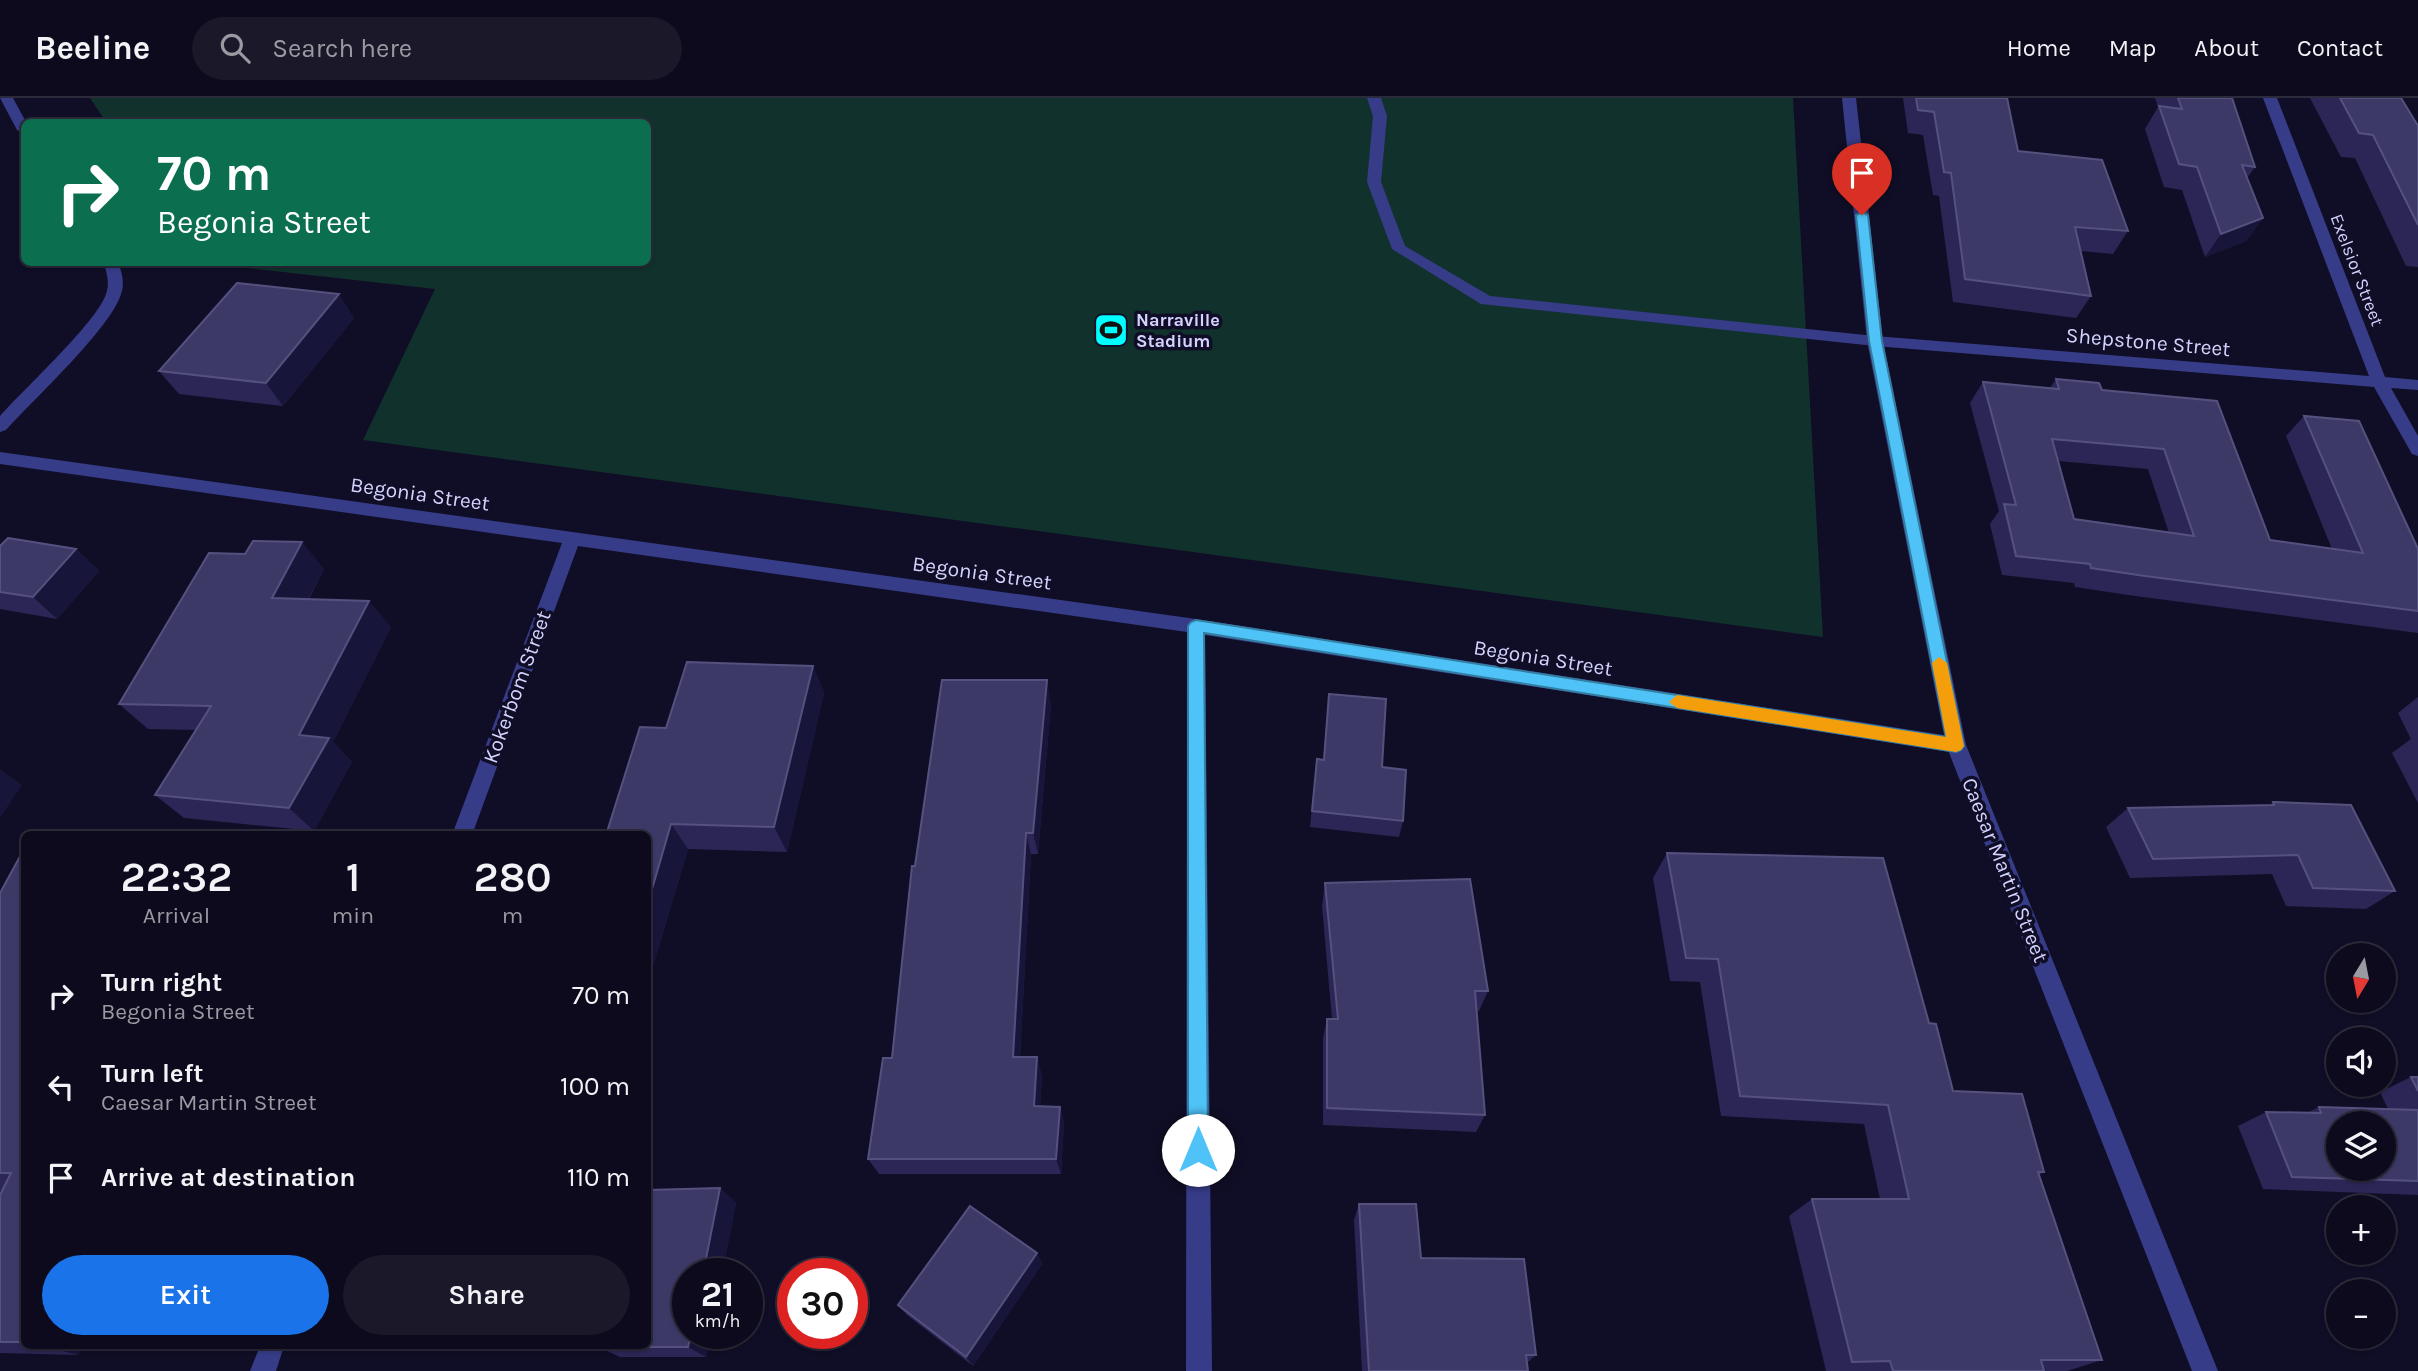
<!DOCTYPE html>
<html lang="en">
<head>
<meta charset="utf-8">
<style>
  body { margin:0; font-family:Karla,sans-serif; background:#1a1829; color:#f1f3f6; height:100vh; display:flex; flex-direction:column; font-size:26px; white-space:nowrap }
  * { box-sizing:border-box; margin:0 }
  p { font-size:23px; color:#9a9aa3 }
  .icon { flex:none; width:38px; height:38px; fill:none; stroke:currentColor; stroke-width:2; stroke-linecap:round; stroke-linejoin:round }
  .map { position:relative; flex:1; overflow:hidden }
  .details { position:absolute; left:21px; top:733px; width:630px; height:518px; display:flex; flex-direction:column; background:#0c0a1c; border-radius:10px; box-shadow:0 2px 5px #0004,0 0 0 2px #2c2b3b }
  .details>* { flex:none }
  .hud { position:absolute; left:21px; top:21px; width:630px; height:147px; border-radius:10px; box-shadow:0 2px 5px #0004,0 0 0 2px #2c2b3b; background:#0b6e4f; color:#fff; overflow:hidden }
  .needle { width:46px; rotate:190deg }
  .controls { position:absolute; left:2326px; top:845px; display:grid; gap:14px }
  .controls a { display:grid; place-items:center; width:70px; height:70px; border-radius:50%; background:#0c0a1c; box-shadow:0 2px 5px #0004,0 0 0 2px #2c2b3b; font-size:35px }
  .speed { position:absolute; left:672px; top:1160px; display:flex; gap:14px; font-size:35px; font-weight:700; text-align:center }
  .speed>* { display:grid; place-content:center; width:91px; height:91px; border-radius:50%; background:#0c0a1c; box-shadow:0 2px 5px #0004,0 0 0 2px #2c2b3b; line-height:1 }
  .speed small { font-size:18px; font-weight:400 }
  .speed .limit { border:10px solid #d22; background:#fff; color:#111 }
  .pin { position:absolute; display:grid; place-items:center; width:60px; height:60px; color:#fff; margin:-72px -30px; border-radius:50% 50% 50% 0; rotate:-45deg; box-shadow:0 0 7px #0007 }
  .pin .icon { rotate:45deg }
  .me { position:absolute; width:77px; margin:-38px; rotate:0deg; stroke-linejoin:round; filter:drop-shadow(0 0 5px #0008) }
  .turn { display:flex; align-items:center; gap:24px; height:147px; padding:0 21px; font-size:32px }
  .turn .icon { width:91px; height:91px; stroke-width:2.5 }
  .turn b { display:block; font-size:49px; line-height:60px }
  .eta { display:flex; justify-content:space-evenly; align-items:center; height:119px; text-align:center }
  .eta b { font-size:42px; font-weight:600; line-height:49px }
  .cta { display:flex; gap:14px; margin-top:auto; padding:14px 21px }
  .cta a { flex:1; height:80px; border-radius:42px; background:#1a73e8; color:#fff; font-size:28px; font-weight:600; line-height:80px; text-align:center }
  .cta a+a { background:#1a1829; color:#f1f3f6 }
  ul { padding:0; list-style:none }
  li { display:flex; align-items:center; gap:21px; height:91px; padding:0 21px }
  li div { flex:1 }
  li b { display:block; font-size:26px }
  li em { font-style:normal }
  header { display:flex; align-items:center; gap:42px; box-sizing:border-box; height:98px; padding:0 35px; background:#0c0a1c; border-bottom:2px solid #2c2b3b }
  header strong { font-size:33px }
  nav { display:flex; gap:38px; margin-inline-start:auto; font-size:24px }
  .search { width:490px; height:63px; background:#1a1829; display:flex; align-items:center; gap:18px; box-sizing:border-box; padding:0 24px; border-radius:38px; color:#9a9aa3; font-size:26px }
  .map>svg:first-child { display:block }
  .green { fill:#11312c }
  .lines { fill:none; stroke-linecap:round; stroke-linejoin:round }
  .service { fill:#373c88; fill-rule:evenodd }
  .minor { fill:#373c88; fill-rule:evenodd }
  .tertiary { fill:#373c88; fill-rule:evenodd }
  .wall { fill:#2b2655; fill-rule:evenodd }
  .shaded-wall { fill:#18153a }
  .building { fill:#3d3967; stroke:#55517f; stroke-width:2; fill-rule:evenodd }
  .route { fill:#4fc3f7; stroke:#337fa1; stroke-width:2 }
  .slow { fill:#f59e0b }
  .labels { text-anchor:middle; stroke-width:7; stroke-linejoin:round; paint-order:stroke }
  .far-street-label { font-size:18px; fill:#d4d3ff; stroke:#100e26 }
  .far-poi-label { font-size:18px; font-weight:bold; fill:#d4d3ff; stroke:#100e26; text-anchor:start }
  .street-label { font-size:21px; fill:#d4d3ff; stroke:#100e26 }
</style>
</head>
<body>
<header>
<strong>Beeline</strong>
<div class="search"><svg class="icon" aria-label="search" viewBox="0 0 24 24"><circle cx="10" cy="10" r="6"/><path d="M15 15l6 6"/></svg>Search here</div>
<nav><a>Home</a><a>Map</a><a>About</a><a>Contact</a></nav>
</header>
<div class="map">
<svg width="2418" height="1273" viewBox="0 0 2418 1273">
  <rect width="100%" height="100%" fill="#100e26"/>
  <path class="green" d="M90 0H1793L1823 539 363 342 435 191 202 165 648 164V24H106Z"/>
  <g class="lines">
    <path class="service" d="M1367 0H1381L1387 18 1381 84 1405 148 1490 198 1875 238 1883 243 1875 248 1481 206 1392 151 1367 84 1373 18Z"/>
    <g class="minor">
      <path d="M0 0H13L26 24 24 36 17 32Z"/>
      <path d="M2263 0H2277L2385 279 2418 282V292L2391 290 2418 338V358L2412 356 2374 289 1875 248 1867 243 1875 238 2369 278Z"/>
      <path d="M103 164H118C122 174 125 186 121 196 111 230 32 303 6 332L0 334V318C23 292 97 224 106 196 110 186 107 174 103 164Z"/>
      <path d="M0 354 1196 521 1956 639 1963 641 1966 647 1963 653 1956 655 1205 537 1212 1273H1186L1187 534 578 448 472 737H452L562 445 0 366Z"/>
      <path d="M260 1248H284L276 1273H250Z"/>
    </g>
    <path class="tertiary" d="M1842 0H1856L1883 243 1966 647 2218 1273H2192L1946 647 1867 243Z"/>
  </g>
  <g class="wall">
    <path d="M1903 0H2007L2018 53 2128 133 2113 156 2081 153 2091 198 2076 220 1953 204 1939 98 1933 97 1923 37 1908 35Z"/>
    <path d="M2155 0H2232L2255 69 2247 80 2263 120 2246 143 2205 159 2182 92 2164 89 2145 31 2158 9Z"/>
    <path d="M2310 0H2402L2401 1 2418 28V169L2406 168 2355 60 2341 59Z"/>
    <path d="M354 220 283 308 179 296 159 273Z"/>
    <path d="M2056 281 2102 292 2270 442 2332 451 2286 338 2304 318 2418 451V535L2128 497 2075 489 2074 485 2002 477 1990 426 1999 413 1970 305 1983 284 2050 290ZM2058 363 2148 371 2169 435 2074 421Z"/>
    <path d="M0 448 76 451 99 473 57 521 0 511Z"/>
    <path d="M324 471 309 501 391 529 333 644 352 664 314 733 184 720 155 697 196 632 148 631 119 606Z"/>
    <path d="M813 568 824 595 787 754 688 751 652 871H648V737L666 630Z"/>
    <path d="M1329 596 1382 669 1403 723 1399 739 1310 729 1317 661 1323 662Z"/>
    <path d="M2418 599V705L2392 655 2411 641 2398 615Z"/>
    <path d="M1051 606 1038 756H1031L1020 959 1042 977 1040 1008 1060 1009 1064 1025 1061 1076H879L868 1061 892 960 915 768Z"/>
    <path d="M2273 704 2395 793 2366 811 2286 808 2272 776 2130 780 2106 729 2128 710 2270 707Z"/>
    <path d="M24 751V1248H82L78 1257 0 1255V1097L2 1093H0V795Z"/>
    <path d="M1667 755 1929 925 1953 993 2044 1074 2039 1077 2102 1262 2067 1273H1826L1789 1118 1812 1101H1880L1864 1026 1721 1018 1700 884 1670 883 1653 780Z"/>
    <path d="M1325 785 1488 893 1479 913H1477L1485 1017 1476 1034 1323 1027V940L1327 921H1332L1322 808Z"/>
    <path d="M2411 979H2418V1097L2263 1091 2238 1028 2266 1014 2307 1015 2319 1009 2388 1011 2380 994Z"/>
    <path d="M720 1090 736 1105 722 1176H688V1236H711L706 1259H620L599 1249Z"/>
    <path d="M1359 1106 1536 1257 1527 1265 1528 1273H1362L1354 1122Z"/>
    <path d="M1037 1155 1042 1166 973 1268 907 1217 898 1207Z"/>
  </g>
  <g class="shaded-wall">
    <path d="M2263 120 2246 143 2205 159 2221 136Z"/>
    <path d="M339 196 354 220 283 308 266 285Z"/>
    <path d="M302 444 324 471 295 526 272 500Z"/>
    <path d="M76 451 99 473 57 521 33 499Z"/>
    <path d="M369 503 391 529 333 644 352 664 314 733 289 710 299 637Z"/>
    <path d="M813 568 824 595 787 754 774 729Z"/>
    <path d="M1047 582 1051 606 1038 756 1033 735Z"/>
    <path d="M0 671 22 687 0 720Z"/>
    <path d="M671 726 688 751 652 871 648 865V805Z"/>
    <path d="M1026 735 1031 756 1019 977 1013 959Z"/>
    <path d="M1037 959 1042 977 1039 1025 1034 1008Z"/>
    <path d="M1060 1009 1064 1025 1061 1076 1056 1061Z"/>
    <path d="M720 1090 736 1105 722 1176H703Z"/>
    <path d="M1037 1155 1042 1166 973 1268 966 1259Z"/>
    <path d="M691 1236H711L706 1259 688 1249Z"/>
    <path d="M44 1248H82L78 1257Z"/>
  </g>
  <g class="building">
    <path d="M1916 0H2007L2018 53 2102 62 2128 133 2075 129 2091 198 1965 181 1951 75 1944 74 1934 14 1918 12Z"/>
    <path d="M2178 0H2232L2255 69 2242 67 2263 120 2221 136 2197 69 2179 66 2159 8 2182 11Z"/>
    <path d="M2340 0H2401L2418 28V127L2373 37 2359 35Z"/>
    <path d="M237 185 339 196 266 285 159 273Z"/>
    <path d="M2056 281 2099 285 2102 292 2217 303 2270 442 2363 455 2304 318 2359 323 2418 451V513L2145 478 2091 470 2090 466 2016 458 2004 406 2016 407 1983 284 2059 291ZM2052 341 2164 351 2194 438 2074 421Z"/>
    <path d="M8 440 76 451 33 499 0 494V448Z"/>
    <path d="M253 443 302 444 272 500 369 503 299 637 329 640 289 710 155 697 211 608 119 606 209 455 245 456Z"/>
    <path d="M687 564 813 568 774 729 671 726 648 805V737H606L640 629 666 630Z"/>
    <path d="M942 582H1047L1033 735H1026L1013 959H1037L1034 1008 1060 1009 1056 1061H868L883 960H892L912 768H915Z"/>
    <path d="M1329 596 1386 601 1382 669 1406 672 1403 723 1312 713 1317 661 1324 662Z"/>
    <path d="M2273 704 2351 707 2395 793 2313 790 2298 757 2153 761 2128 710 2274 707Z"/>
    <path d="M24 751V1244H0V1097L11 1075H0V795Z"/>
    <path d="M1667 755 1883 760 1929 925 1936 926 1953 993 2022 996 2044 1074H2038L2102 1262H2041L2044 1273H1893L1890 1263 1852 1264 1812 1101H1909L1888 1007 1740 998 1718 861 1686 860Z"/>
    <path d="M1470 781 1488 893H1475L1485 1017 1327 1010V921H1338L1325 785Z"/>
    <path d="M2411 979H2418V993Z"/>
    <path d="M2319 1009 2418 1012V1083L2292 1079 2266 1014 2321 1015ZM2338 1026H2384V1071H2338Z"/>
    <path d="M720 1090 703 1176H688V1236H691L688 1249H599L648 1248V1092Z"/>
    <path d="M1359 1106H1416L1421 1160 1524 1161 1536 1257H1526L1528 1273H1369Z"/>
    <path d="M970 1108 1037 1155 966 1259 898 1207Z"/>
  </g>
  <path class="route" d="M1862 114 1868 117 1882 243 1964 648 1961 652 1956 654 1204 535 1208 1052 1205 1059 1198 1062 1191 1059 1188 1052V528L1191 524 1196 522 1946 639 1869 243 1856 117Z"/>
  <path class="slow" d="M1939 559 1947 565 1964 648 1961 652 1956 654 1677 610 1669 604 1677 597 1946 639 1932 565Z"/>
  <defs>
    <g id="stadium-square" transform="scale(1.75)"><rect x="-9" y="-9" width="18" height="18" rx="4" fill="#00fefe" stroke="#100e26"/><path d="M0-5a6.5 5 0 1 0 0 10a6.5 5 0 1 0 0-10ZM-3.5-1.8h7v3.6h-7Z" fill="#111"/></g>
  </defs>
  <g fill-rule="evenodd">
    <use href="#stadium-square" x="1111" y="232"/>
  </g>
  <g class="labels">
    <g class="far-street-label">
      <text transform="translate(2357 172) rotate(69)" y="6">Exelsior Street</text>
    </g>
    <g class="far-poi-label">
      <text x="1136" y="228">Narraville<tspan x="1136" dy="21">Stadium</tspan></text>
    </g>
    <g class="street-label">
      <text transform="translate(2148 244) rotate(5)" y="7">Shepstone Street</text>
      <text transform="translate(420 396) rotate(8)" y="7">Begonia Street</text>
      <text transform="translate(982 475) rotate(8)" y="7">Begonia Street</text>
      <text transform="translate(1543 560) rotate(9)" y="7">Begonia Street</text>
      <text transform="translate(517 589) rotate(-70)" y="7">Kokerbom Street</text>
      <text transform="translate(2005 772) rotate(68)" y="7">Caesar Martin Street</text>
    </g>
  </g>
</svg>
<div class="controls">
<a><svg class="needle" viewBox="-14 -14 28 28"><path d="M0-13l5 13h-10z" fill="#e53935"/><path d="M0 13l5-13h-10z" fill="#9a9aa3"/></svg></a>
<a><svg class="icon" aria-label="sound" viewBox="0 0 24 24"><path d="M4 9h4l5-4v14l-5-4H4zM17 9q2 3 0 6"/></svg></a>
<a><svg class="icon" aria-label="layers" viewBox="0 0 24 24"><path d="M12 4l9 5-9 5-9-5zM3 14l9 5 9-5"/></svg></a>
<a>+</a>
<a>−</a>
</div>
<div class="speed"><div>21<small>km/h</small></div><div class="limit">30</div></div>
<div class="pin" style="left:1862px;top:117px;background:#d93025"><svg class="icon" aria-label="arrive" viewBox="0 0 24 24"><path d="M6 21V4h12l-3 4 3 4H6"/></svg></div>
<svg class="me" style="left:1198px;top:1052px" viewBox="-20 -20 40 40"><circle r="19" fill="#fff"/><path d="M0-13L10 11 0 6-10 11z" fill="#4fc3f7"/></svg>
<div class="hud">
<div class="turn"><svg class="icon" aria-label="right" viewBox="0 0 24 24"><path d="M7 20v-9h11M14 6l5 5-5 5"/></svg><div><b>70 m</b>Begonia Street</div></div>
</div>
<section class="details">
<div class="eta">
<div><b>22:32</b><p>Arrival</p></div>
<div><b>1</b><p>min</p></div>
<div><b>280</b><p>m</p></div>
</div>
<ul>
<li><svg class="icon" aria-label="right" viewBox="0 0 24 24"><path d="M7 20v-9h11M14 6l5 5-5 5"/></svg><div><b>Turn right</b><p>Begonia Street</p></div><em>70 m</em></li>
<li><svg class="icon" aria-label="left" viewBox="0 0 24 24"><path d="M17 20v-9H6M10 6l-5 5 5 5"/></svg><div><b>Turn left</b><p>Caesar Martin Street</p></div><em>100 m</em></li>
<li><svg class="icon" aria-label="arrive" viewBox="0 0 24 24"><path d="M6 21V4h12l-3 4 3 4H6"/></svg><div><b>Arrive at destination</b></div><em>110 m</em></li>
</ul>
<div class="cta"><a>Exit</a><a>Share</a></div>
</section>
</div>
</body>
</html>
